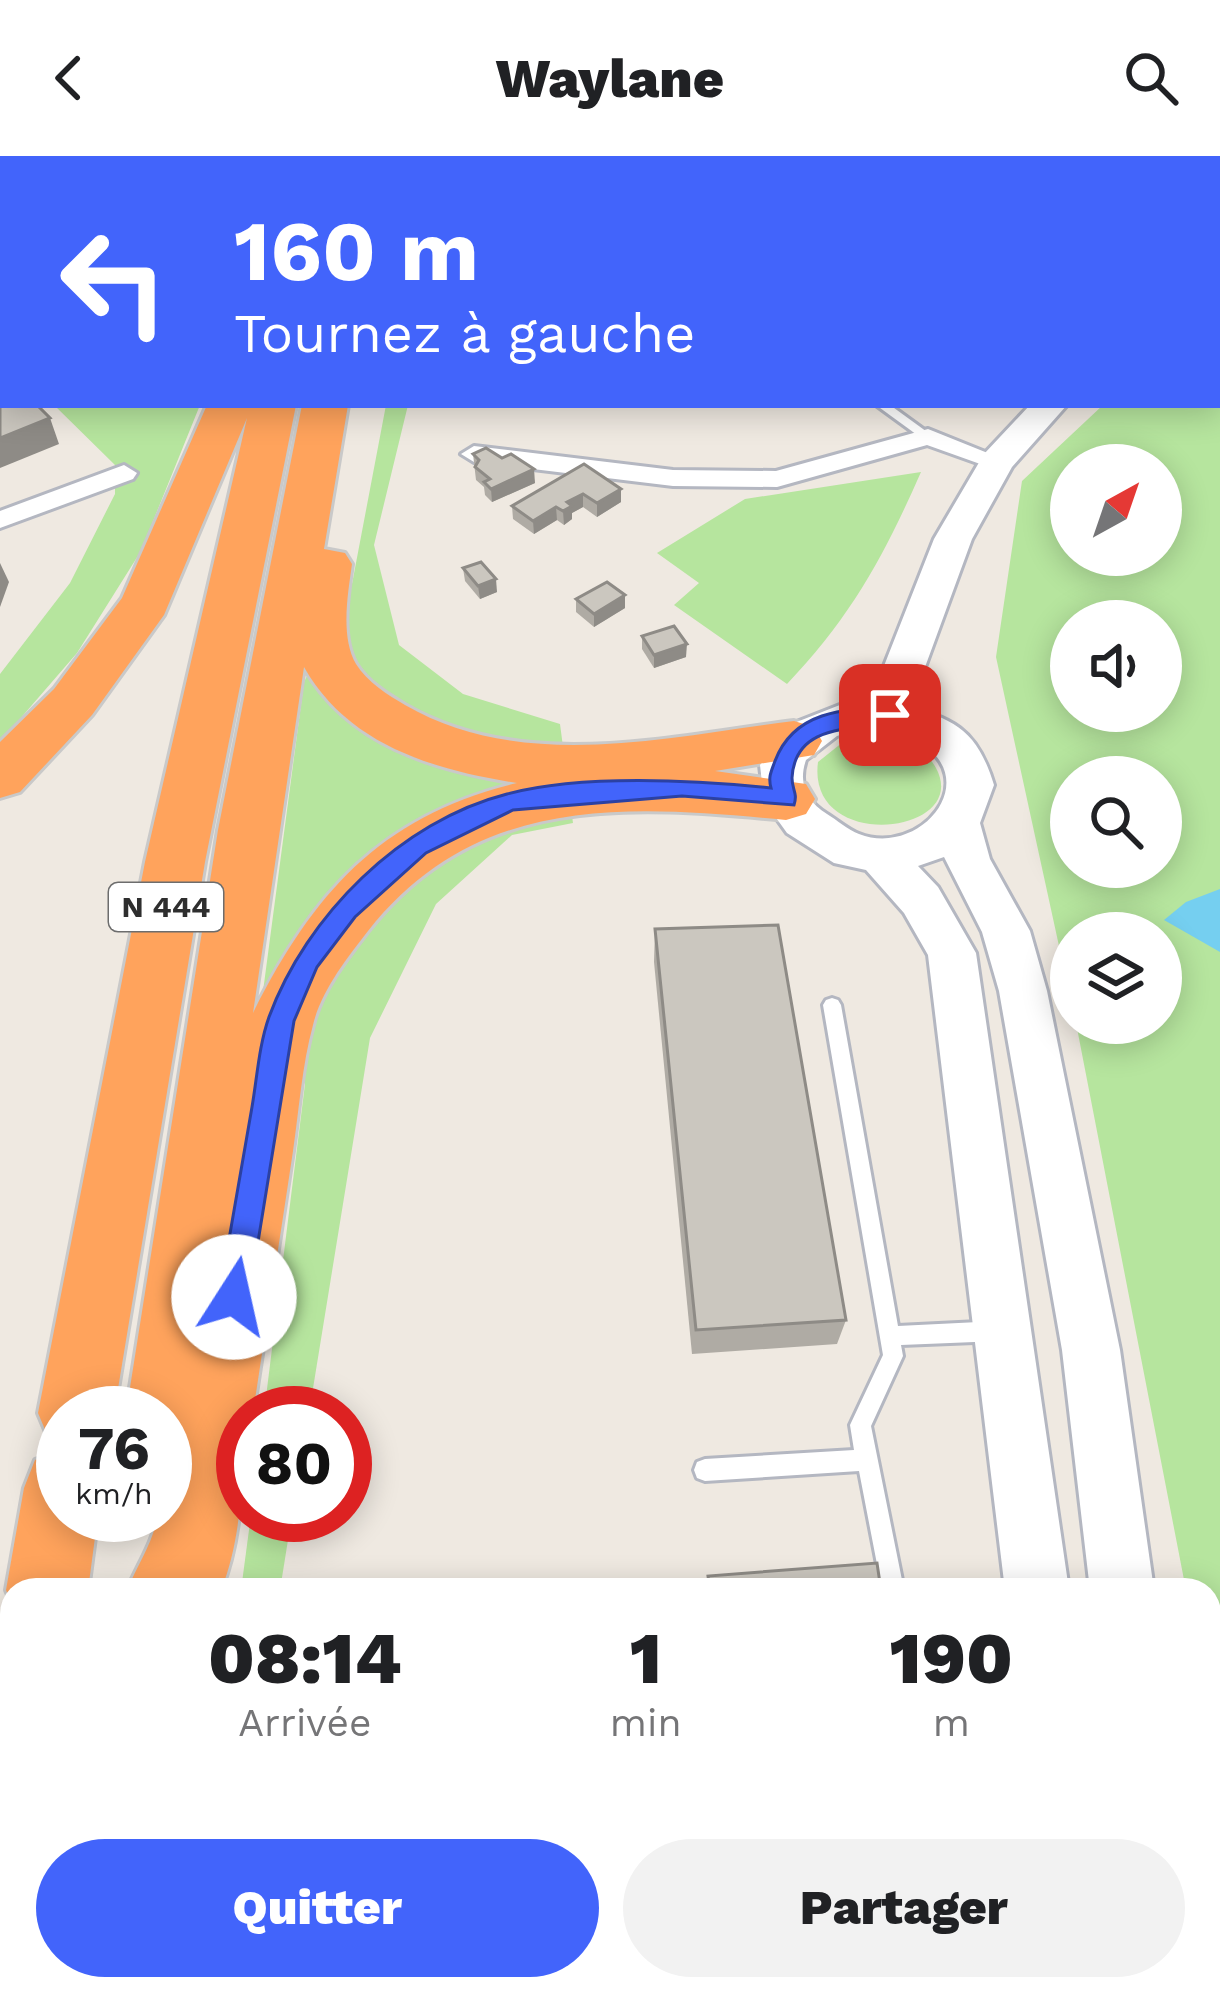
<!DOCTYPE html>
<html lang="fr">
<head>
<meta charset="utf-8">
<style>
  body { margin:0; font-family:"Work Sans",sans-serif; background:#f2f2f2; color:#202124; height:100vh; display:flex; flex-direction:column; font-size:45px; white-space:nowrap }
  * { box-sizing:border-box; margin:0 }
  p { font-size:39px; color:#757577 }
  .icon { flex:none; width:66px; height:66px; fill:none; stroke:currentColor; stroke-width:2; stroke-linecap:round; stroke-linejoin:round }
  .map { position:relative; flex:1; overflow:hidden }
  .details { position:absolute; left:0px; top:1422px; width:1221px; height:423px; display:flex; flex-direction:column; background:#fff; border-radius:36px 36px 0 0; box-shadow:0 6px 30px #0003 }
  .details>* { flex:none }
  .banner { position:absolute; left:0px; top:0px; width:1221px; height:252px; box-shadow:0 6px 30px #0003; background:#4264fb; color:#fff; overflow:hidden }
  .needle { width:78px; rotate:40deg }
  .tools { position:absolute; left:1050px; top:288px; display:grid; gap:24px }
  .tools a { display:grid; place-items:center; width:132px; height:132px; border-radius:50%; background:#fff; box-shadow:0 6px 30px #0003; font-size:60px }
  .speed { position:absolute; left:36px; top:1230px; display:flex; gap:24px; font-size:60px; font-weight:700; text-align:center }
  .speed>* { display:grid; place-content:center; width:156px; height:156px; border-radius:50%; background:#fff; box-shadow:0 6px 30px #0003; line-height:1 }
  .speed small { font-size:30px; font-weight:400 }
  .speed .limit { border:18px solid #d22; background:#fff; color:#111 }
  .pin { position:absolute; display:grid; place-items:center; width:102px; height:102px; color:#fff; margin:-51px; border-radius:24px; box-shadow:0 6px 18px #0006 }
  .me { position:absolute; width:132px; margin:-66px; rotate:10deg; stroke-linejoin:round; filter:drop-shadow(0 0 9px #0008) }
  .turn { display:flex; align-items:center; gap:42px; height:252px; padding:0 36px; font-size:54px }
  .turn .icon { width:156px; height:156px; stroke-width:2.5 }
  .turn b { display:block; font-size:84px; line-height:102px }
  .eta { display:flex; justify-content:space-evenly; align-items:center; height:204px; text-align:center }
  .eta b { font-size:72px; font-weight:800; line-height:84px }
  .cta { display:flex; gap:24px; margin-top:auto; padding:24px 36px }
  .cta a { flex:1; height:138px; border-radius:72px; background:#4264fb; color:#fff; font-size:48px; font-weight:800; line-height:138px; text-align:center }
  .cta a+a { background:#f2f2f2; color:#202124 }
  header { display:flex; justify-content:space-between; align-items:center; height:156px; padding:0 36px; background:#fff; font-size:54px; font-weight:800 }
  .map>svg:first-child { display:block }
  .green { fill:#b6e59e; fill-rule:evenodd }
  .water { fill:#75cff0 }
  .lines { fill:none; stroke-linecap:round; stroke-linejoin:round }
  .lane-casing { stroke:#b4b7c1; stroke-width:6 }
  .street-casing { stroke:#b4b7c1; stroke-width:6 }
  .secondary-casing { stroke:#b4b7c1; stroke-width:6 }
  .highway-casing { stroke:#c9c9c9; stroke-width:6 }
  .lane { fill:#fff; fill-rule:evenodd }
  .street { fill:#fff; fill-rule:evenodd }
  .secondary { fill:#fff; fill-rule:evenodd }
  .highway { fill:#ffa35c; fill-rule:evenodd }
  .secondary-bridge-casing { stroke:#b4b7c1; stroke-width:70; stroke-linecap:butt }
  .secondary-bridge { stroke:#fff; stroke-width:64 }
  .wall { fill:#afaba4 }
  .shaded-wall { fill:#8e8b86 }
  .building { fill:#cbc7bf; stroke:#8e8b86; stroke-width:3 }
  .route { fill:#4264fb; stroke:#2b41a3; stroke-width:3 }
  .labels { text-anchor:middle; stroke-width:12; stroke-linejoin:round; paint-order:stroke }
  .shield { fill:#fff; stroke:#6d6d6d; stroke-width:3 }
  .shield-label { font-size:30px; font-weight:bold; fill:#2e2e2e }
</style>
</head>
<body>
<header><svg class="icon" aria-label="back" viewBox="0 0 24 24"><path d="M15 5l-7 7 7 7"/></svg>Waylane<svg class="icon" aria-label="search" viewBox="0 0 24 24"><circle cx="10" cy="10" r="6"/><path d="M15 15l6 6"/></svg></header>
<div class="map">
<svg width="1220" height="1844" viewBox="0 0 1220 1844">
  <rect width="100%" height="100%" fill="#efe9e1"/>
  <g class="green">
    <path d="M421 0H1153L1159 3H421Z"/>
    <path d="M1218 33 1220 34V1608L1209 1551V1434H1186L1076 867H1161V777H1071V845L996 501 1022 325 1103 249H1218ZM1071 309H1161V399H1071ZM1071 465H1161V555H1071ZM1071 621H1161V711H1071Z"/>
    <path d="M54 249H200L141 395 77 497 0 586V518L70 427 115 338V309Z"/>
    <path d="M386 249H408L374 389 399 489 463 538 560 568 573 667 512 679 436 748 370 882 309 1257H264L305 928 262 843 304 526 352 428Z"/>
    <path d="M921 316C884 400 851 461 787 528L674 449 699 427 657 397 745 343Z"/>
    <path d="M871 578C896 582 923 588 936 612 972 679 806 698 818 606L848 582Z"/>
    <path d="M251 1359H292L280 1434H241Z"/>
    <path d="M1209 1677 1220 1679V1844H198L199 1833H1209Z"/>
  </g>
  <path class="water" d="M1220 733V796L1164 764 1186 746Z"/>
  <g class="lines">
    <g class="lane-casing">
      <g id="lane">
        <path d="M876 249H890L934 281 924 284Z"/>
        <path d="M832 842 838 844 841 849 898 1170 999 1165 1006 1168 1009 1175 1006 1182 999 1185 901 1189 903 1200 871 1270 904 1434H882L859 1315 705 1325 697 1322 694 1314 697 1306 705 1303 854 1294 850 1269 883 1199 823 849 826 844Z"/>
      </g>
    </g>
    <g class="street-casing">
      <g id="street">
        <path d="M928 273 1010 306 997 314 927 289 777 331 673 330 474 306 461 298 474 290 673 314 776 315Z"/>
        <path d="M124 309 137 317 133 323 0 372V355Z"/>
      </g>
    </g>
    <g class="secondary-casing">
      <g id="secondary">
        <path d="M1220 133V153L1218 154V134Z"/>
        <path d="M1030 249H1067L1012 311 972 383 921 522 897 549C953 561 977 573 994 629L980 667 990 703 1030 775 1047 835 1120 1194 1154 1434H1090L1062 1194 999 835 982 776 944 701 918 710 938 731 976 797 1069 1434H1005L928 799 904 757 866 714 834 707 787 677 764 645 760 609 789 569 850 545 882 515 934 383 984 298ZM863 572C880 576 902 577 917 585 986 623 920 702 859 678 848 674 837 664 827 658 806 645 798 627 806 604L837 580Z"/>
        <path d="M0 1588 12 1593V1663L0 1658Z"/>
        <path d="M163 1833H250L254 1844H167Z"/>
        <path d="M370 1833H459L463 1844H374Z"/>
        <path d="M908 1833H1084L1088 1844H904Z"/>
        <path d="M1094 1833H1166L1167 1844H1095Z"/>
      </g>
    </g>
    <g class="highway-casing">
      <g id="highway">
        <path d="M321 0H359L320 3Z"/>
        <path d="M207 249H296L205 706 114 1257H63V1289L49 1283 38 1257 145 706 247 262 164 459 92 559 20 636 0 642V586L54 533 122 442Z"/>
        <path d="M302 249H348L324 393 345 397 352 408C348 437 340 481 356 508 367 526 388 539 405 549 523 617 666 581 794 565L814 571 822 585 814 599 715 615 806 628 815 643 806 658 786 664C628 649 477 637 368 775 347 802 321 835 313 869 302 909 299 954 293 995 280 1082 266 1170 253 1257H243C243 1315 243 1380 221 1434H127C139 1406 152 1389 158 1359H165L170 1292 165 1294V1257H126L218 674ZM304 511C348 589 434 614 517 627 381 660 314 736 253 857Z"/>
        <path d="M63 1293V1359H98L88 1434H12V1448L6 1434 24 1332 35 1304Z"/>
        <path d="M12 1623V1787L0 1792V1628Z"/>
        <path d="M53 1833H147L145 1844H51Z"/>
      </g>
    </g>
    <use href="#lane" class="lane"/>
    <use href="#street" class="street"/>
    <use href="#secondary" class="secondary"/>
    <use href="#highway" class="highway"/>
    <g class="secondary-bridge-casing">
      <path id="secondary-bridge" d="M0 1718 12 1725"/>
    </g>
    <use href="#secondary-bridge" class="secondary-bridge"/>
  </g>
  <g class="wall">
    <path d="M473 298 535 327 492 346 485 339 484 331 476 324Z"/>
    <path d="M621 333V346L597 361 583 351 572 357V363L564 369 557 364 534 378 513 363 512 350Z"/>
    <path d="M463 412 497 436 480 443 465 425Z"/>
    <path d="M576 443 625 452 594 471 576 456Z"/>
    <path d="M642 480 686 501 654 512 642 493Z"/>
    <path d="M655 773 846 1164 837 1188 692 1198 654 806Z"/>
  </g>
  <g class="shaded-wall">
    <path d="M50 262 59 288 0 312V282Z"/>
    <path d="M534 313 535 327 492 346 491 333Z"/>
    <path d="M621 333V346L597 361V347Z"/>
    <path d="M583 338V351L572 357V363L564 369 563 355 567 346Z"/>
    <path d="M556 351 557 364 534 378 533 365Z"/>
    <path d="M0 407 9 426 0 451Z"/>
    <path d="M496 423 497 436 480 443 478 430Z"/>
    <path d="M625 439V452L594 471V458Z"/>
    <path d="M687 488 686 501 654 512V499Z"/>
  </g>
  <g class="building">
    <path d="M3 221V249H37L50 262 0 282V222Z"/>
    <path d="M486 292 502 302 511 298 534 313 491 333 484 326 490 323 475 311 479 304 473 298Z"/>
    <path d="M584 308 621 333 597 347 583 338 567 346 572 350 563 355 556 351 533 365 512 350Z"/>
    <path d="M481 406 496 423 478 430 463 412Z"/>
    <path d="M607 426 625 439 594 458 576 443Z"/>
    <path d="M674 470 687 488 654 499 642 480Z"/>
    <path d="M778 769 846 1164 696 1174 655 773Z"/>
    <path d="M877 1407 881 1434H710L708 1420Z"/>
  </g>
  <path class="route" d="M890 551 898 554V565C860 575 795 564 792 622 792 634 798 637 794 649L682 640 513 654 426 697 355 761 317 811 294 865 249 1141 245 1151 234 1155 224 1151 219 1141C230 1077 241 1014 252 951 257 922 259 889 269 861 306 760 401 665 507 638 581 618 695 624 771 632 768 621 771 616 775 605 794 555 843 553 890 551Z"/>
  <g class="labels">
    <rect class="shield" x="109" y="727" width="114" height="48" rx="9"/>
    <g class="shield-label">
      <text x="166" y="761">N 444</text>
    </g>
  </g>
</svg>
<div class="tools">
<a><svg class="needle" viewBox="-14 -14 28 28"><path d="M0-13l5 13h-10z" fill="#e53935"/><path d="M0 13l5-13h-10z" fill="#757577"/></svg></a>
<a><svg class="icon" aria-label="sound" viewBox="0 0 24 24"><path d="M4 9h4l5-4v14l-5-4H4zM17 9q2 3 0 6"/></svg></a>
<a><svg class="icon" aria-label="search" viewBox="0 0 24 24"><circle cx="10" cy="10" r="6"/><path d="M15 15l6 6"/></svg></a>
<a><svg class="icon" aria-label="layers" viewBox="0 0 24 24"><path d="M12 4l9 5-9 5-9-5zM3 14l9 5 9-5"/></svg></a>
</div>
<div class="speed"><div>76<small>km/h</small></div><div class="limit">80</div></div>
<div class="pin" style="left:890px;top:559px;background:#d93025"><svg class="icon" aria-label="arrive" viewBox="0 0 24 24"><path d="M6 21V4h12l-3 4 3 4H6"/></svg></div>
<svg class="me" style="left:234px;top:1141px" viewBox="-20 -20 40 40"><circle r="19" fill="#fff"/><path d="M0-13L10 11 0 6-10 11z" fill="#4264fb"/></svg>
<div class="banner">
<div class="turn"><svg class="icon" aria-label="left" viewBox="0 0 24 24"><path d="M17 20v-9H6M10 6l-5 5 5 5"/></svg><div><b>160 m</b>Tournez à gauche</div></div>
</div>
<section class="details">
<div class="eta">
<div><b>08:14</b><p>Arrivée</p></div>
<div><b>1</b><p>min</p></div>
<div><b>190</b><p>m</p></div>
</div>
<div class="cta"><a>Quitter</a><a>Partager</a></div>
</section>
</div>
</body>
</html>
